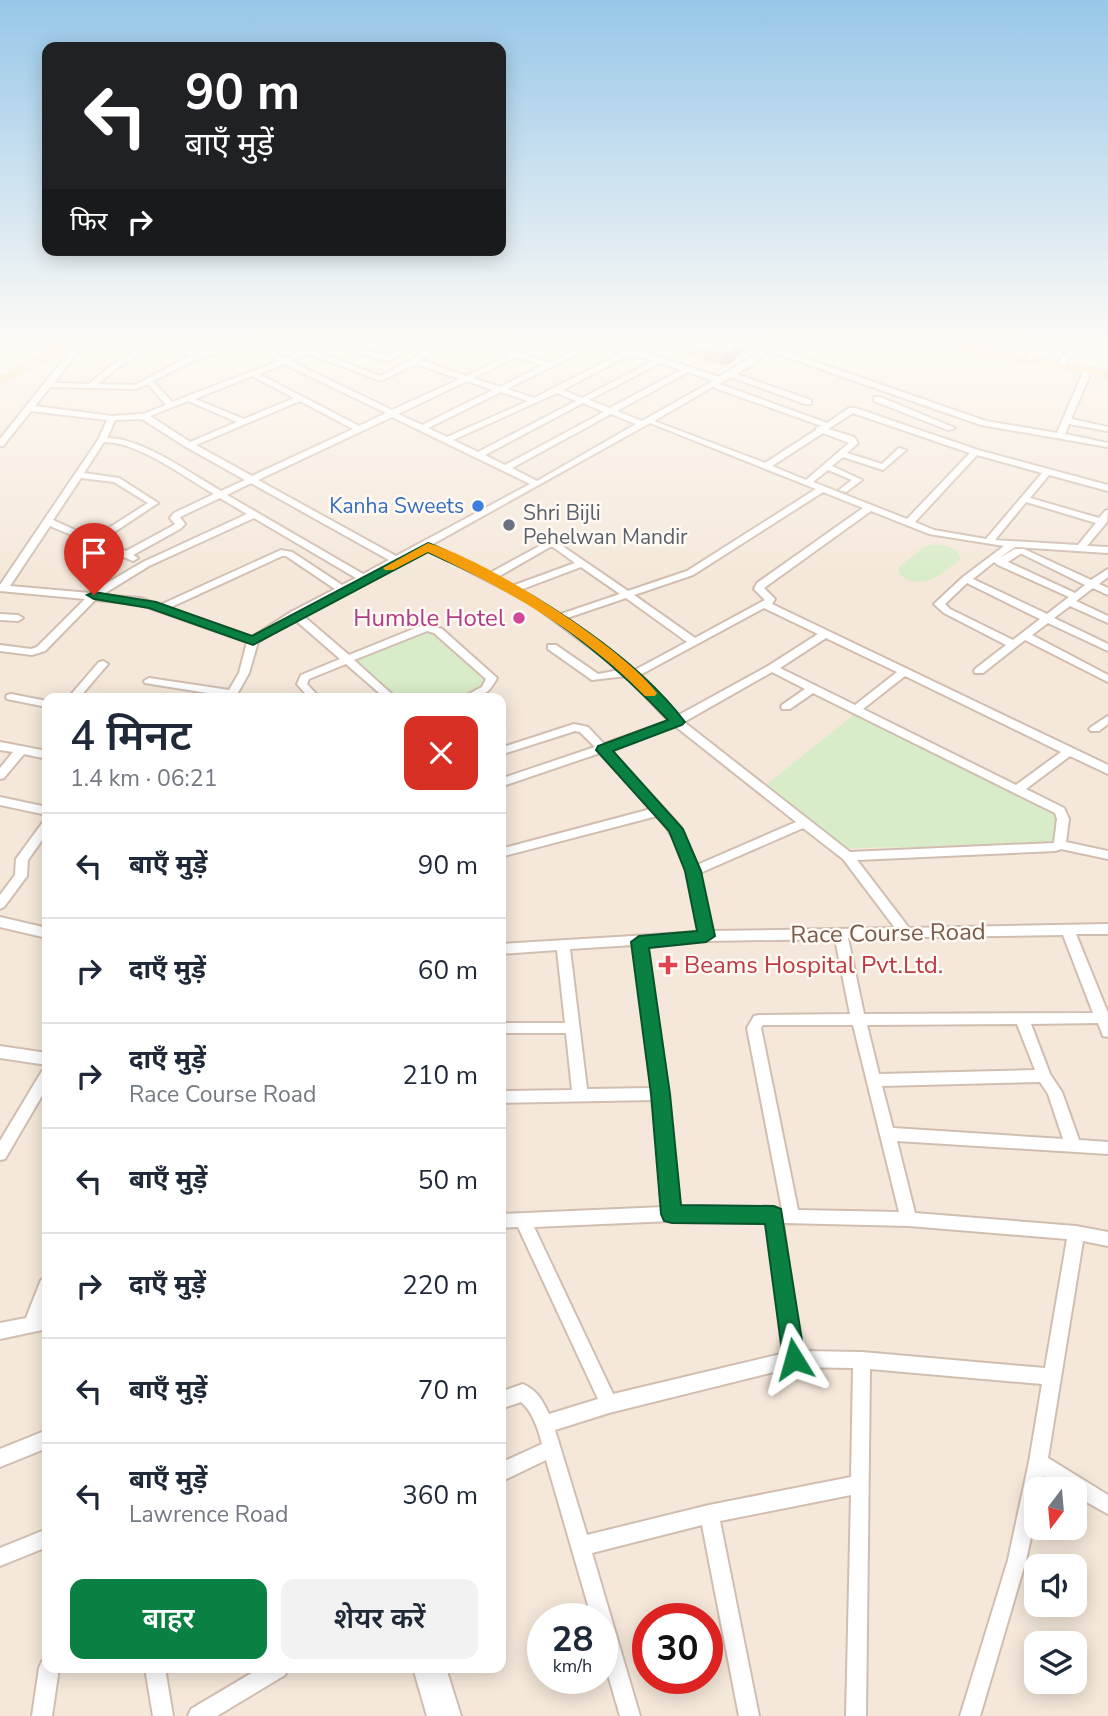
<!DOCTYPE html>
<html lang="hi">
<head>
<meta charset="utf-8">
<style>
  body { margin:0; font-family:"Nunito Sans","Noto Sans Devanagari",sans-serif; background:#f2f2f3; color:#1f2937; height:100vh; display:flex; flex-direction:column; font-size:26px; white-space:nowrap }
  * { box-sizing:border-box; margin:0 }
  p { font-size:23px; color:#747a83 }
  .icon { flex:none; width:38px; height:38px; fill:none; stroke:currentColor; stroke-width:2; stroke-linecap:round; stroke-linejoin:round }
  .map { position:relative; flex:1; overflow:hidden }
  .sheet { position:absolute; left:42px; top:693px; width:464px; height:980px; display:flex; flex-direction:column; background:#fff; border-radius:14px; box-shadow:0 4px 18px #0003 }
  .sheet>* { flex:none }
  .guide { position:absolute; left:42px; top:42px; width:464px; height:214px; border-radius:14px; box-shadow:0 4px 18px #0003; background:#202124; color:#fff; overflow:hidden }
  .needle { width:46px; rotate:196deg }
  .controls { position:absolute; left:1024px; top:1477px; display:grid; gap:14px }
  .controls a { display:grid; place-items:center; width:63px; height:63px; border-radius:14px; background:#fff; box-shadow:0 4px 18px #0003; font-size:35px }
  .speed { position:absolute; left:527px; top:1603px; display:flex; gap:14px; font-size:35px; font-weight:700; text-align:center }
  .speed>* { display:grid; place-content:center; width:91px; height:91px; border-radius:50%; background:#fff; box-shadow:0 4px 18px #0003; line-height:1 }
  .speed small { font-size:18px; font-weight:400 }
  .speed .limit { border:10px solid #d22; background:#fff; color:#111 }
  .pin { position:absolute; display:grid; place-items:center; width:60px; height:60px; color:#fff; margin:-72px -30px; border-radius:50% 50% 50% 0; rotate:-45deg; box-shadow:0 0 7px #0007 }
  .pin .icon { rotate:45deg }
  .me { position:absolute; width:77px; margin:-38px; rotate:352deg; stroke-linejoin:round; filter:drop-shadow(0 0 5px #0008) }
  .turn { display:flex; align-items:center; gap:24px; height:147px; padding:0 28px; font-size:32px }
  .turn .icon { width:91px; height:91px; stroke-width:2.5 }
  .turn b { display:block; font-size:49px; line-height:60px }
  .then { display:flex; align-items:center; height:66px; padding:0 28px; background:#0003; gap:14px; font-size:26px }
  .round { display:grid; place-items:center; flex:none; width:74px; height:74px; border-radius:14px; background:#f2f2f3 }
  .summary { display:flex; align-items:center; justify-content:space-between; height:119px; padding:0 28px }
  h1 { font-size:42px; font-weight:600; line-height:52px }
  .button { display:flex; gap:14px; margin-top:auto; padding:14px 28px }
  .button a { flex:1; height:80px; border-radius:14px; background:#0b8043; color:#fff; font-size:28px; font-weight:600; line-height:80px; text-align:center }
  .button a+a { background:#f2f2f3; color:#1f2937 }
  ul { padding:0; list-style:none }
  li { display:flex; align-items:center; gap:21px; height:105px; padding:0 28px; border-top:2px solid #e0e1e3 }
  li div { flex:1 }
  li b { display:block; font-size:26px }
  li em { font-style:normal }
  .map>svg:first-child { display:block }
  .residential { fill:#f5e8da; fill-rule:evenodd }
  .green { fill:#d8ecc9 }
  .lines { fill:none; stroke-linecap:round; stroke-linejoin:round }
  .minor-casing { stroke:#d1beb0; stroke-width:4 }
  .major-casing { stroke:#dad1cd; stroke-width:3 }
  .minor { fill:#fff; fill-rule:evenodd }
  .major { fill:#fbd9a5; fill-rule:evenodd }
  .wall { fill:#d1b7a8 }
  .shaded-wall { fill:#aa9588 }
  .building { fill:#f3d5c3; stroke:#aa9588; stroke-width:2 }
  .route { fill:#0b8043; stroke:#07532c; stroke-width:2 }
  .slow { fill:#f59e0b }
  .shop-dot { fill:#3f7fe0; stroke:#fffaf3; stroke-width:2.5 }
  .worship-dot { fill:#6b7280; stroke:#fffaf3; stroke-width:2.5 }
  .hotel-dot { fill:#d1479c; stroke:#fffaf3; stroke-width:2.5 }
  .health-dot { fill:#e0444e; stroke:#fffaf3; stroke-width:2.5 }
  .labels { text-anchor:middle; stroke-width:5; stroke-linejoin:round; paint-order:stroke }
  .far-shop-label { font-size:21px; fill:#366cbe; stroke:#fffaf3; text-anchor:end }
  .far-worship-label { font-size:21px; fill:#5b616d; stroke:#fffaf3; text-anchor:start }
  .hotel-label { font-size:24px; fill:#b23c85; stroke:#fffaf3; text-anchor:end }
  .street-label { font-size:24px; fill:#7a5c4d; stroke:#fffaf3 }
  .health-label { font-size:24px; fill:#be3a42; stroke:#fffaf3; text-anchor:start }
</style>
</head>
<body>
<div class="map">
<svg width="1108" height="1716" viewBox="0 0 1108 1716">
  <rect width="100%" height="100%" fill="#fdf6ec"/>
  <g class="residential">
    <path d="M0 340H70L0 373Z"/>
    <path d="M87 340H904L1108 376V1716H0V381ZM47 698H500V1668H47ZM1036 1489H1074V1528H1036ZM1036 1566H1074V1605H1036ZM542 1619H602V1678H542ZM648 1619H707V1678H648ZM1036 1643H1074V1682H1036Z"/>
  </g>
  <g class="green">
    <path d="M937 544C947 546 960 548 960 560 941 574 922 593 899 574L898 568 925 546Z"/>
    <path d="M428 628 486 676 483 687 459 698H396L353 661Z"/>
    <path d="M856 713 1058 812 1057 845 845 848 767 784Z"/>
  </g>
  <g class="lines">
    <g class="minor-casing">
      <g id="minor">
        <path d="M79 340H87L54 383 89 384C106 369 142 340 163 340L162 342 199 353 223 347 220 340H227L230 350 202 357 153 381 172 402 279 361 251 340H258L285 358 325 341 341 340 337 343 386 356 416 340H424L387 361 330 346 315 351 381 376 412 359 442 340H451L421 360 466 376 510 355 465 340H475L549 362 595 340H603L601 342 635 349 719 377 759 352 770 340H777L772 347 986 421 1057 433 1084 370 1088 368 1092 370 1071 419 1108 427V431L1069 424 1065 434 1108 443V447L981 425 769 351 751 366 736 374 811 400V404H805L731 377 719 384 827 423 849 408H855L978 450 1108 485V491L1049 475 1030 498 1099 518 1105 511 1108 510 1107 522 1087 546 1108 547V553L1015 547 999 558 1015 549H1024L1091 580 1108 569V577L1099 584 1108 588V595L1093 588 1076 601 1108 616V623L1070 606 1054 618 1108 644V651L1048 623 1032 635 1108 675V682L1025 640 983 673H975L974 671 975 669 1006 645 944 613 934 604 963 577 1004 546 929 534 871 511 764 588 775 599 772 604 1108 765V774L1070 756 1026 789 1064 808 1069 819 1066 842 1108 851V859L1061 849 1055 851 857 860 909 928 1108 924V934H1076L1108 1013V1037L1103 1036 1098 1023 1031 1024 1050 1074 1062 1092 1079 1140 1108 1142V1154L897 1141 915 1213 1076 1226 1108 1232V1246L1083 1241 1048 1458 1108 1495V1514L1074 1495V1489H1065L1044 1476 1041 1489H1036V1515L1026 1560 980 1716H960L1008 1560 1029 1462 1042 1384 870 1369 866 1716H846L851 1495 720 1521 759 1716H739L702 1525 592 1553 640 1716H620L602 1654V1619H592L546 1460 500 1482V1463L542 1444C538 1429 533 1412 521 1402L500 1409V1392L523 1384C538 1391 542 1400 549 1414L598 1399 518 1227 500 1228V1214L664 1207 654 1100 500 1103V1091L572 1090 566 1033H500V1023H565L557 950 500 954V944L699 932C691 891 686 847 657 816L500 857V849L651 809 600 753 500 787V779L595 747 580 732 575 731 500 755V748L574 724 588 727 604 744 669 721 626 676 592 680 548 649V645H556L598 674 620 670 529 602 424 548 301 614 349 655 423 625 427 624 442 629 497 678C488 695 480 699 461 698L482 687 486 679 434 633 427 631 354 660 396 698H385L346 664 309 679 307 684 320 698H309L297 684 301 675 340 659 294 619 258 642 249 673 235 698H225L226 696 145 683 144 681 149 678 229 690 239 673 247 642 139 604 95 600 45 651 32 655 0 651V645L31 649 37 647 85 599 0 591V585L98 440 107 420 31 411 3 446H0V439ZM157 345 192 355 135 385 98 384 117 368ZM595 345 624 352 534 398 507 389ZM309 354 381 381 416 364 460 379 392 410 290 361ZM631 354 653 361 582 398 563 390ZM517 357 543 365 500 387 473 378ZM660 363 681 370 610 408 589 400ZM284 364 386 413 359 426 259 374ZM688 372 713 381 642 421 617 411ZM252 376 294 398 244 419 195 399ZM467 381 493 390 422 425 398 414ZM148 384 166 405 143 414 112 416 35 406 50 387 136 389ZM714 386 715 388 822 426 817 427 816 430 765 463 654 421ZM501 392 528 401 447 437 428 428ZM557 393 576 401 478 452 453 440ZM188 401 237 422 190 442 150 416ZM300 401 353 429 252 476 196 445ZM583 403 604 412 505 465 485 455ZM853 413 970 453 907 519 813 482 828 470 852 480 839 490 846 492 862 480 832 466 843 457 883 470 906 450 899 448 882 464 847 453 858 443 854 437 828 429ZM611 414 636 424 537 481 512 468ZM392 417 530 484 396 556 258 480ZM142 419 186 447 245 480 221 491C190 473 142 438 107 438L115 420ZM650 423 816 489 687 571 628 591 555 541 545 543 488 574 431 545ZM823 433 849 443 806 480 772 466ZM104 442C139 442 184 477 214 494L174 513 170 518 175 524 174 525 126 551 101 541 158 503 119 478 84 473ZM977 455 1042 473 986 539 934 530 915 522ZM81 478 114 482 148 503 93 538 53 520ZM251 483 389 560 363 574 227 495ZM823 492 863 508 757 583 754 589 765 600 695 638 634 595 693 575ZM220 498 247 514 143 562 90 593 10 586 50 526 133 561 138 558 133 555 180 529 185 524 180 517ZM1026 502 1096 523 1078 545 995 540ZM254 518 356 578 342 585 292 552 281 550 160 605 140 598 102 595 149 566ZM550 547H553L575 563 512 586 496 578ZM1020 554H1022L1085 585 1075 593 1008 562ZM282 556H286L335 589 291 612 252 637 169 608ZM994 562 998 565 1069 597 1047 614 973 579ZM581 567 620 594 558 615 535 598 520 590ZM967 583 1040 619 1013 640 950 609 945 604ZM626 598 687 642 633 671 564 619ZM764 608 818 634 768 666 677 716 638 676ZM826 638 897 672 855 705 780 668ZM772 672 805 689 782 705 781 707 782 709H790L813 693 1055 813 1057 819 1054 843 850 852 684 722ZM905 676 1061 752 1016 785 863 709ZM675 726 796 822 697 865 680 826 610 750ZM803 828 843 859 895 928 711 931 700 873ZM1063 935 1093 1013 864 1014 848 938ZM835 939 850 1014 759 1015 754 1016 747 1028 782 1209 679 1207 668 1094 646 945 706 941ZM633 945 653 1088 587 1089 570 949ZM1017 1024 1035 1070 879 1074 867 1025ZM763 1025H853L899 1212 798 1210 761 1028ZM1040 1082 1048 1094 1063 1139 893 1128 882 1086ZM672 1221 767 1223 785 1353 613 1394 534 1227ZM783 1223 909 1226 1067 1239 1045 1368 862 1352 801 1351ZM794 1367 853 1368 851 1477 709 1505 587 1535 555 1430 609 1413Z"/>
        <path d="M346 340H358L383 346 395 340H404L384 351Z"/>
        <path d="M1037 340H1044L1034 358H1028L1027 356Z"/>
        <path d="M1074 340H1081L1066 363H1060L1059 361Z"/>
        <path d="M874 397H880L955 428 948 430 874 401Z"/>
        <path d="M0 614 18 615 23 618 18 621 0 620Z"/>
        <path d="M103 661 108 664 79 698H68L99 662Z"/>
        <path d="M11 694 47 701V707L7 699 6 697 7 695Z"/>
        <path d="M1108 716V724L1099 731H1091L1089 729 1091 727Z"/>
        <path d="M0 742 47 751V759L24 754 4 778 0 779V768L13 752 0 750Z"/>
        <path d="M0 797 47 807V815L0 805Z"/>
        <path d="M47 821V833L28 860 27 876 4 907 0 909V895L15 875 16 859 43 822Z"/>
        <path d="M0 917 47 928V938L0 927Z"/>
        <path d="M0 1046 47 1053V1065L0 1058Z"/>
        <path d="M47 1069V1087L5 1159 0 1160V1141L42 1071Z"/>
        <path d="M47 1277V1305L44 1314 47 1313V1329L0 1339V1323L26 1318 41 1280Z"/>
        <path d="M47 1430V1448L0 1467V1449Z"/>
        <path d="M47 1529V1547L0 1566V1548Z"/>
        <path d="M47 1659V1668H59L52 1716H32L39 1668 42 1661Z"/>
        <path d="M145 1668H165L173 1716H153Z"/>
        <path d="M260 1668H288L285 1675 217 1716H188L191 1709Z"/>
        <path d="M413 1668H446L461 1716H427Z"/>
      </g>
    </g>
    <g class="major-casing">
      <g id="major">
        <path d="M75 340H87L0 384V377Z"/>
        <path d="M908 340H928L1108 371V377Z"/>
      </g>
    </g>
    <use href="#minor" class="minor"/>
    <use href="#major" class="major"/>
  </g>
  <path class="wall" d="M647 340H698L738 356 729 364 721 365 647 343Z"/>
  <path class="shaded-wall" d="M744 340H751L738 356 729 364 721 365 722 354Z"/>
  <path class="building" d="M673 340H698L703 341 704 340H744L739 346 730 353 722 354Z"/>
  <linearGradient id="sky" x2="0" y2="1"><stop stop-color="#97c7e8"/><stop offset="0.59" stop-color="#fefbf6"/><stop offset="1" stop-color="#fefbf6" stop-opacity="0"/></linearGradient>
  <rect width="1108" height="580" fill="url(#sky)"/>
  <path class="route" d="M428 543C443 548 457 557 471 563 544 599 635 656 685 722L682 725 613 751 683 829 701 871 715 936 706 942 649 948 670 1094 681 1205 774 1206 781 1209 805 1359 802 1366 794 1369 786 1366 783 1359 765 1224 672 1223 664 1221 661 1214 651 1094 631 942 639 936 697 931 685 871 669 831 596 750 598 746 668 720C621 671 569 626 510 592 483 577 455 565 428 552L253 645 149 608 94 599 87 595 94 592 156 602 252 636Z"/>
  <path class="slow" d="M428 543C487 560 620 645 657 693L655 696H645C585 633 506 589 428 552L393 570H385L383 568Z"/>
  <circle class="shop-dot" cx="478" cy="506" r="7"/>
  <circle class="worship-dot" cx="509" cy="525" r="7"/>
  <circle class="hotel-dot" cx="519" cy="618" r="7"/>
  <path class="health-dot" d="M664.5 954.5h7v7h7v7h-7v7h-7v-7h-7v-7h7z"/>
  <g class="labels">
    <g class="far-shop-label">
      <text x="464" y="513">Kanha Sweets</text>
    </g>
    <g class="far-worship-label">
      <text x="523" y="520">Shri Bijli<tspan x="523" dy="24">Pehelwan Mandir</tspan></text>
    </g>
    <g class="hotel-label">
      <text x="505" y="626">Humble Hotel</text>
    </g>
    <g class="street-label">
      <text transform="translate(888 933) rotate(-1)" y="8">Race Course Road</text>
    </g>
    <g class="health-label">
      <text x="684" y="973">Beams Hospital Pvt.Ltd.</text>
    </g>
  </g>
</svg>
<div class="controls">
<a><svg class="needle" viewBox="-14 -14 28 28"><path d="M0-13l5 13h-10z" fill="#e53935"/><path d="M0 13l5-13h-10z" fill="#747a83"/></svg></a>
<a><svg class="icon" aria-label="sound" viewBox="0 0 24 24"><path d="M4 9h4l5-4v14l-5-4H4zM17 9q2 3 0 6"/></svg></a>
<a><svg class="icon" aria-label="layers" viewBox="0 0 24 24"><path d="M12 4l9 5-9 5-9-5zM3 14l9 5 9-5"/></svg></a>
</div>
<div class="speed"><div>28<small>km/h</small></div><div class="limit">30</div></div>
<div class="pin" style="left:94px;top:595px;background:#d93025"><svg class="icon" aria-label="arrive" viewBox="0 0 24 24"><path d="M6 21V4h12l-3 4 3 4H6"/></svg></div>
<svg class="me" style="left:794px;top:1359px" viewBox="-20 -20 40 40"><path d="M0-17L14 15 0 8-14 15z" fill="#0b8043" stroke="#fff" stroke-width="4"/></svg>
<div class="guide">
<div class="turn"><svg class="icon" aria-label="left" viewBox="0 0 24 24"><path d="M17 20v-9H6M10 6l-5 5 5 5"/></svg><div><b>90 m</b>बाएँ मुड़ें</div></div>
<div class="then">फिर<svg class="icon" aria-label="right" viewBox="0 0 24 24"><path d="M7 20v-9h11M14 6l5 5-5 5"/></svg></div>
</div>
<section class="sheet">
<div class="summary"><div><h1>4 मिनट</h1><p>1.4 km · 06:21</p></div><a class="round" style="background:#d93025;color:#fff"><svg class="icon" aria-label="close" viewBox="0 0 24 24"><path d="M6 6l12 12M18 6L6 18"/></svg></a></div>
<ul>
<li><svg class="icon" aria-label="left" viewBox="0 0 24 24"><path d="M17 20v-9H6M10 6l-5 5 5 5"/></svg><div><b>बाएँ मुड़ें</b></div><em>90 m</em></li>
<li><svg class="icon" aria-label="right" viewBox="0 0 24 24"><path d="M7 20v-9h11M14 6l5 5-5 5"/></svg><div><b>दाएँ मुड़ें</b></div><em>60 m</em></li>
<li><svg class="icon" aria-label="right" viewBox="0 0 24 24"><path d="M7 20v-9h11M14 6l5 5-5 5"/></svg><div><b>दाएँ मुड़ें</b><p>Race Course Road</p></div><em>210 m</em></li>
<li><svg class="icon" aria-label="left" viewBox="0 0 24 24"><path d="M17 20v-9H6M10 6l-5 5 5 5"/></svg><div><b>बाएँ मुड़ें</b></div><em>50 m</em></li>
<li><svg class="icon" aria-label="right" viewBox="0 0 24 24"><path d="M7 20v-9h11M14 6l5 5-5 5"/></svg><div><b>दाएँ मुड़ें</b></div><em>220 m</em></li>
<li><svg class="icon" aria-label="left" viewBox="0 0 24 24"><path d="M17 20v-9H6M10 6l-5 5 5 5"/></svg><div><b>बाएँ मुड़ें</b></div><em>70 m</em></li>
<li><svg class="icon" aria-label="left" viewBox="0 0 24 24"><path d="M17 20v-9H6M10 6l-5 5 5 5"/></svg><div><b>बाएँ मुड़ें</b><p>Lawrence Road</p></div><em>360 m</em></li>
</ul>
<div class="button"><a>बाहर</a><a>शेयर करें</a></div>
</section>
</div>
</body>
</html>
